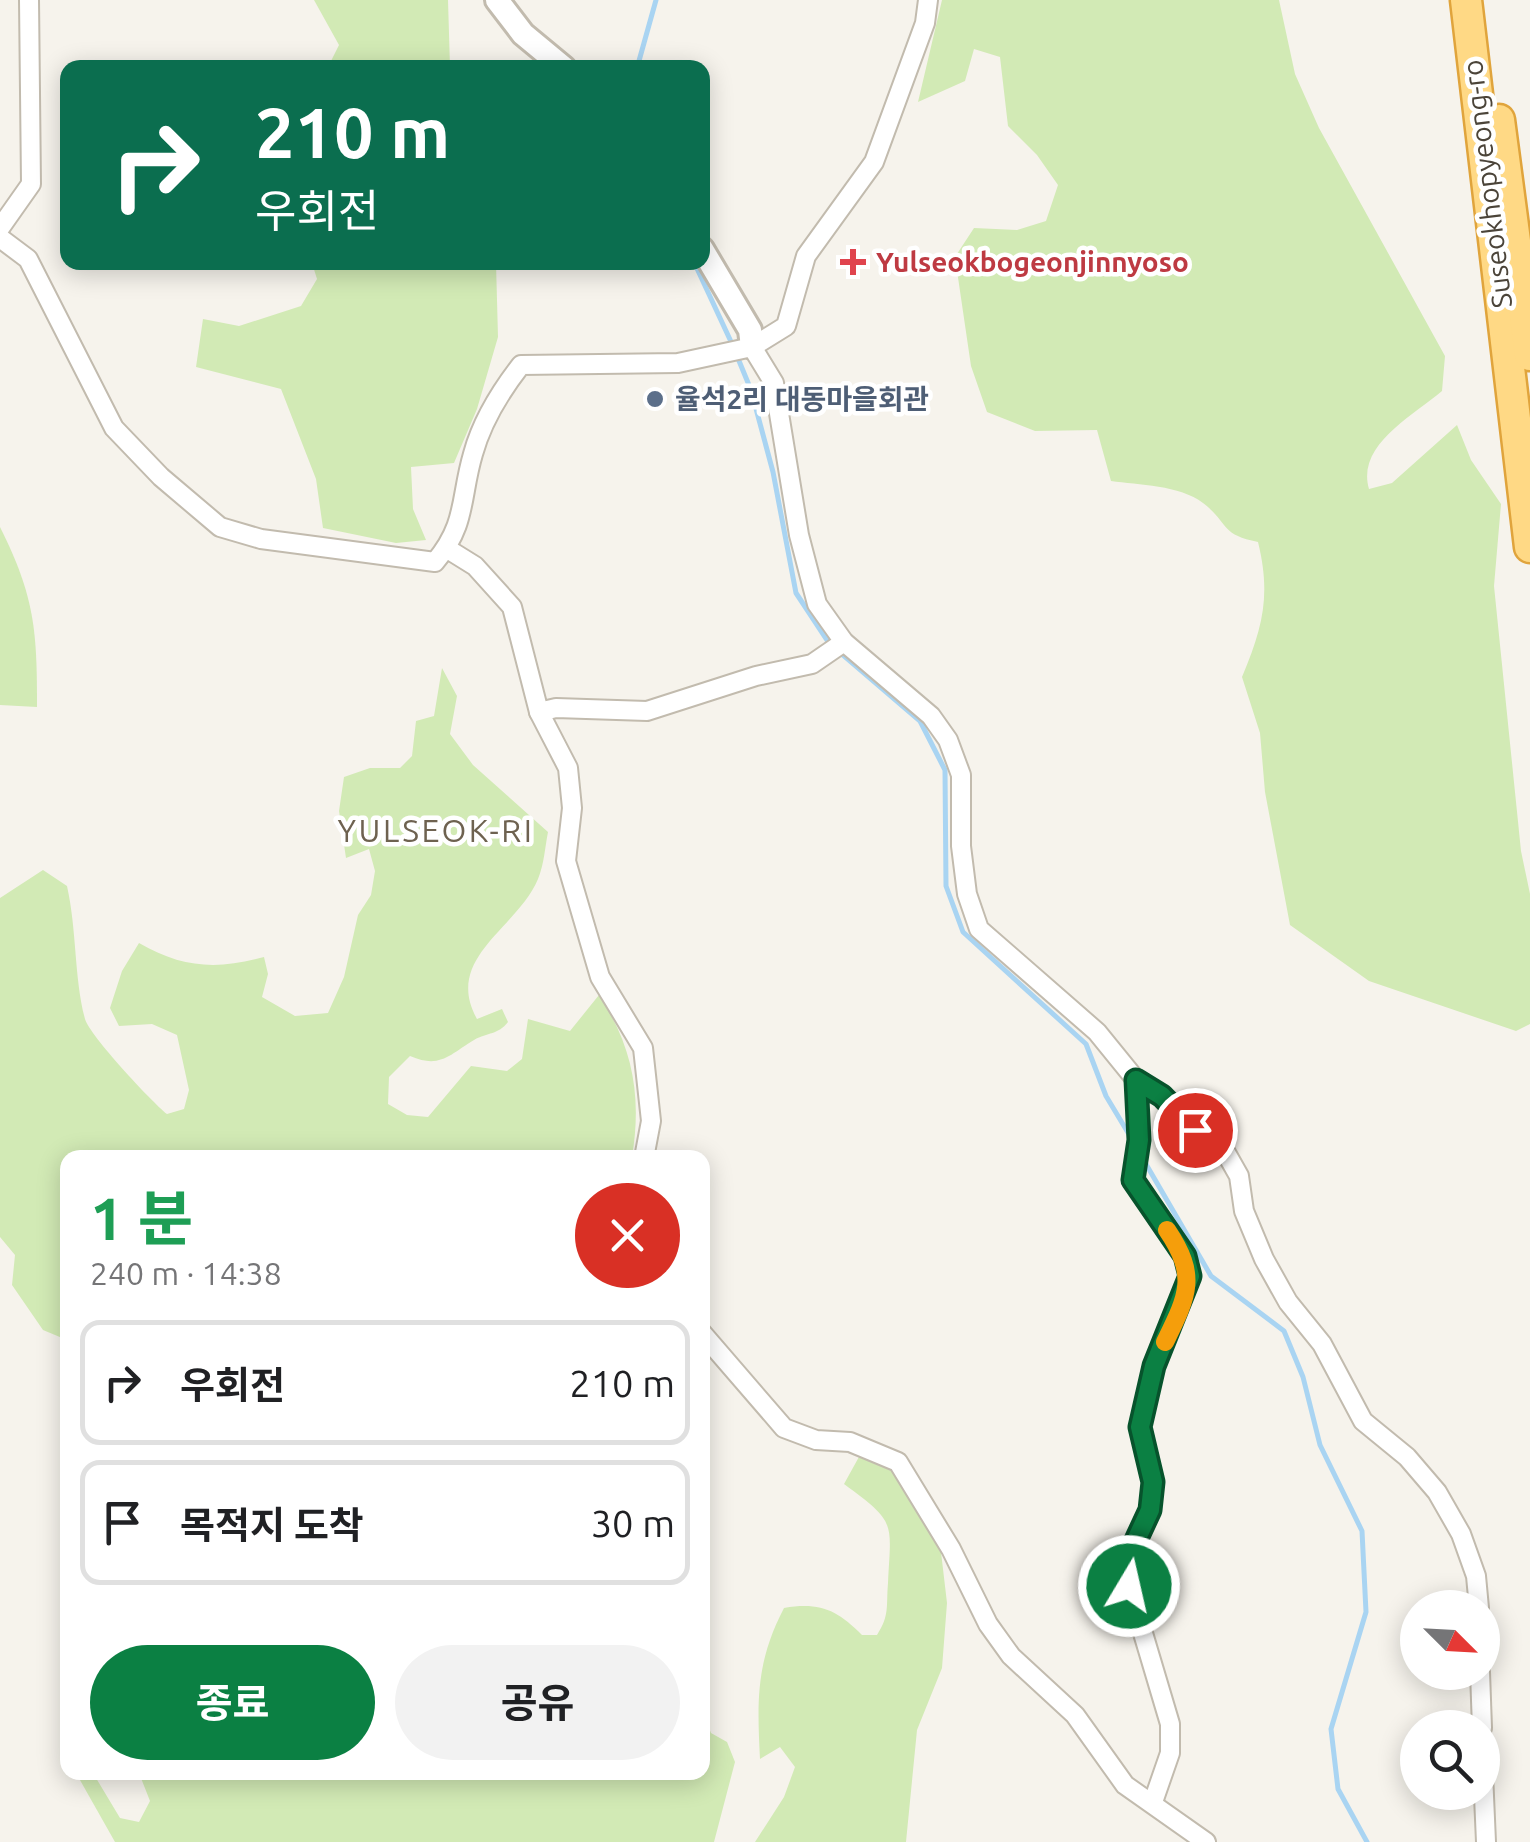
<!DOCTYPE html>
<html lang="ko">
<head>
<meta charset="utf-8">
<style>
  body { margin:0; font-family:Ubuntu,"Noto Sans KR",sans-serif; background:#f2f2f2; color:#202124; height:100vh; display:flex; flex-direction:column; font-size:38px; white-space:nowrap }
  * { box-sizing:border-box; margin:0 }
  p { font-size:32px; color:#757577 }
  .icon { flex:none; width:55px; height:55px; fill:none; stroke:currentColor; stroke-width:2; stroke-linecap:round; stroke-linejoin:round }
  .map { position:relative; flex:1; overflow:hidden }
  .side { position:absolute; left:60px; top:1150px; width:650px; height:630px; display:flex; flex-direction:column; background:#fff; border-radius:20px; box-shadow:0 5px 25px #0003 }
  .side>* { flex:none }
  .hud { position:absolute; left:60px; top:60px; width:650px; height:210px; border-radius:20px; box-shadow:0 5px 25px #0003; background:#0b6e4f; color:#fff; overflow:hidden }
  .needle { width:65px; rotate:114deg }
  .tools { position:absolute; left:1400px; top:1590px; display:grid; gap:20px }
  .tools a { display:grid; place-items:center; width:100px; height:100px; border-radius:50%; background:#fff; box-shadow:0 5px 25px #0003; font-size:50px }
  .pin { position:absolute; display:grid; place-items:center; width:85px; height:85px; color:#fff; margin:-42px; border:5px solid #fff; border-radius:50%; box-shadow:0 2px 10px #0007 }
  .me { position:absolute; width:110px; margin:-55px; rotate:9deg; stroke-linejoin:round; filter:drop-shadow(0 0 8px #0008) }
  .turn { display:flex; align-items:center; gap:35px; height:210px; padding:0 30px; font-size:45px }
  .turn .icon { width:130px; height:130px; stroke-width:2.5 }
  .turn b { display:block; font-size:70px; line-height:85px }
  .round { display:grid; place-items:center; flex:none; width:105px; height:105px; border-radius:52px; background:#f2f2f2 }
  .head { display:flex; align-items:center; justify-content:space-between; height:170px; padding:0 30px }
  h1 { font-size:60px; font-weight:700; line-height:75px; color:#1e9e55 }
  .action { display:flex; gap:20px; margin-top:auto; padding:20px 30px }
  .action a { flex:1; height:115px; border-radius:60px; background:#0b8043; color:#fff; font-size:40px; font-weight:700; line-height:115px; text-align:center }
  .action a+a { background:#f2f2f2; color:#202124 }
  ul { padding:0; list-style:none }
  li { display:flex; align-items:center; gap:30px; height:125px; margin:0 20px 15px; padding:0 10px; border:5px solid #e0e0e0; border-radius:20px }
  li div { flex:1 }
  li b { display:block; font-size:38px }
  li em { font-style:normal }
  .map>svg:first-child { display:block }
  .green { fill:#d2eab5 }
  .lines { fill:none; stroke-linecap:round; stroke-linejoin:round }
  .stream { stroke:#a9d4f2; stroke-width:5 }
  .minor-casing { stroke:#c2bbae; stroke-width:22 }
  .tertiary-casing { stroke:#c2bbae; stroke-width:28 }
  .trunk-casing { stroke:#e0a43c; stroke-width:35 }
  .minor { stroke:#fff; stroke-width:18 }
  .tertiary { stroke:#fff; stroke-width:22 }
  .trunk { stroke:#ffd985; stroke-width:30 }
  .route-casing { stroke:#07532c; stroke-width:25 }
  .route { stroke:#0b8043; stroke-width:18 }
  .slow { stroke:#f59e0b; stroke-width:18 }
  .health-dot { fill:#e0444e; stroke:#fff; stroke-width:4 }
  .service-dot { fill:#5c6f8a; stroke:#fff; stroke-width:4 }
  .labels { text-anchor:middle; stroke-width:9; stroke-linejoin:round; paint-order:stroke }
  .street-label { font-size:28px; fill:#4b4439; stroke:#fff }
  .health-label { font-size:28px; font-weight:bold; fill:#be3a42; stroke:#fff; text-anchor:start }
  .service-label { font-size:28px; font-weight:bold; fill:#4e5e75; stroke:#fff; text-anchor:start }
  .quarter-label { font-size:32px; letter-spacing:2.5px; fill:#6e6250; stroke:#fff }
</style>
</head>
<body>
<div class="map">
<svg width="1530" height="1842" viewBox="0 0 1530 1842">
  <rect width="100%" height="100%" fill="#f6f3ec"/>
  <g class="green">
    <path d="M314 0H448L450 67H328L339 45Z"/>
    <path d="M942 0H1279L1295 74 1319 128 1445 356 1442 391C1413 416 1356 445 1369 489L1392 483 1457 425 1471 460 1501 504 1494 586 1521 851 1530 894V1024L1516 1031 1369 981 1290 925 1265 792 1260 733 1242 677C1263 627 1271 595 1258 542 1219 534 1230 524 1203 503 1180 485 1138 485 1111 481L1097 430 1035 431 987 412 971 366 955 257 974 228 1017 230 1046 221 1058 185 1037 155 1008 126 1000 57 974 49 965 81 918 102Z"/>
    <path d="M312 263H496L498 337 477 409 454 463 411 467 413 509 426 540 396 543 323 528 316 479 281 389 196 367 203 319 239 326 301 306 317 279Z"/>
    <path d="M0 527C35 597 37 631 37 707L0 705Z"/>
    <path d="M442 668 457 696 450 734 473 765 548 832C545 847 544 865 538 879 517 929 443 958 477 1019L502 1009 508 1022C498 1035 488 1032 474 1040 449 1055 440 1069 410 1056L389 1077 388 1104 407 1115 428 1117 471 1066 507 1071 522 1059 528 1019 570 1031 599 995C633 1047 642 1096 632 1157L68 1158 67 1340 43 1330 12 1285 15 1255 0 1237V898L43 870 67 886C77 931 74 977 85 1019 90 1036 151 1101 167 1114L184 1109 189 1090 177 1035 152 1024 119 1026 110 1008 122 971 139 943C182 968 217 970 264 957L268 974 262 997 295 1016 328 1013 344 977 358 915 371 895 375 871 369 849 346 858 339 811 344 777 370 768H400L412 756 416 721 434 716Z"/>
    <path d="M865 1446 886 1460 920 1497 941 1552 947 1603 942 1668 917 1730 906 1842H755L784 1797 795 1767 780 1747 760 1759C757 1700 756 1662 784 1608 820 1602 837 1610 862 1635H877C890 1615 886 1606 888 1583 891 1521 897 1523 844 1484Z"/>
    <path d="M703 1712 711 1733 727 1742 735 1762 714 1842H115L76 1773H93L120 1818 139 1822 150 1801 139 1773 702 1772Z"/>
  </g>
  <g class="lines">
    <g class="stream">
      <path d="M637 68 656 0"/>
      <path d="M694 262 733 346"/>
      <path d="M737 356 751 390 773 472 796 593 829 643 920 721 945 770 946 886 963 932 1086 1044 1106 1096 1133 1141"/>
      <path d="M1143 1159 1211 1276 1284 1331 1303 1377 1320 1445 1362 1531 1366 1612 1331 1729 1338 1789 1367 1842"/>
    </g>
    <g class="minor-casing">
      <g id="minor">
        <path d="M0 228 31 184 29 0"/>
        <path d="M0 238 28 259 114 428 161 477 220 527 261 539 435 562C467 524 460 498 473 454 482 421 500 392 521 365L678 363 752 347"/>
        <path d="M752 347 774 383 799 535 817 604 844 642 931 716 948 740 961 775V846L967 894 979 929 1097 1032 1136 1080 1162 1096 1226 1153 1239 1176 1244 1211 1264 1259 1288 1302 1322 1344 1363 1421 1407 1457 1437 1492 1461 1534 1476 1576 1479 1608"/>
        <path d="M752 347 786 326 806 256 874 162 925 23 928 0"/>
        <path d="M446 548 475 566 512 607 539 712 568 768 572 808 566 861 600 977 643 1048 651 1121 644 1158"/>
        <path d="M539 712 556 708 647 711 756 676 812 664 844 642"/>
        <path d="M1136 1080 1139 1140 1133 1180 1185 1256 1190 1277 1154 1367 1140 1427 1153 1482 1150 1510 1131 1551 1129 1586 1170 1724V1753L1153 1802"/>
        <path d="M702 1333 784 1428 816 1440 850 1442 898 1462 951 1549 988 1624 1011 1656 1075 1715 1125 1785 1206 1842"/>
        <path d="M1480 1672 1482 1728"/>
        <path d="M1482 1750 1486 1842"/>
      </g>
    </g>
    <g class="tertiary-casing">
      <g id="tertiary">
        <path d="M497 0 523 34 564 68"/>
        <path d="M702 249 750 330 752 347"/>
      </g>
    </g>
    <g class="trunk-casing">
      <g id="trunk">
        <path d="M1466 0 1530 547"/>
        <path d="M1499 120 1530 355"/>
      </g>
    </g>
    <use href="#minor" class="minor"/>
    <use href="#tertiary" class="tertiary"/>
    <use href="#trunk" class="trunk"/>
  </g>
  <g class="lines">
    <g class="route-casing">
      <path id="route" d="M1129 1586 1131 1551 1150 1510 1153 1482 1140 1427 1154 1366 1190 1276 1185 1256 1133 1180 1139 1140 1136 1080 1162 1096 1195 1130"/>
    </g>
    <use href="#route" class="route"/>
    <path class="slow" d="M1165 1342C1188 1295 1198 1276 1167 1230"/>
  </g>
  <path class="health-dot" d="M848 247h10v10h10v10h-10v10h-10v-10h-10v-10h10z"/>
  <circle class="service-dot" cx="655" cy="399" r="10"/>
  <g class="labels">
    <g class="street-label">
      <text transform="translate(1487 184) rotate(-97)" y="10">Suseokhopyeong-ro</text>
    </g>
    <g class="health-label">
      <text x="876" y="272">Yulseokbogeonjinnyoso</text>
    </g>
    <g class="service-label">
      <text x="675" y="409">율석2리 대동마을회관</text>
    </g>
    <g class="quarter-label">
      <text x="436" y="842">YULSEOK-RI</text>
    </g>
  </g>
</svg>
<div class="tools">
<a><svg class="needle" viewBox="-14 -14 28 28"><path d="M0-13l5 13h-10z" fill="#e53935"/><path d="M0 13l5-13h-10z" fill="#757577"/></svg></a>
<a><svg class="icon" aria-label="search" viewBox="0 0 24 24"><circle cx="10" cy="10" r="6"/><path d="M15 15l6 6"/></svg></a>
</div>
<div class="pin" style="left:1195px;top:1130px;background:#d93025"><svg class="icon" aria-label="arrive" viewBox="0 0 24 24"><path d="M6 21V4h12l-3 4 3 4H6"/></svg></div>
<svg class="me" style="left:1129px;top:1586px" viewBox="-20 -20 40 40"><circle r="17" fill="#0b8043" stroke="#fff" stroke-width="3"/><path d="M0-11L8 9 0 5-8 9z" fill="#fff"/></svg>
<div class="hud">
<div class="turn"><svg class="icon" aria-label="right" viewBox="0 0 24 24"><path d="M7 20v-9h11M14 6l5 5-5 5"/></svg><div><b>210 m</b>우회전</div></div>
</div>
<section class="side">
<div class="head"><div><h1>1 분</h1><p>240 m · 14:38</p></div><a class="round" style="background:#d93025;color:#fff"><svg class="icon" aria-label="close" viewBox="0 0 24 24"><path d="M6 6l12 12M18 6L6 18"/></svg></a></div>
<ul>
<li><svg class="icon" aria-label="right" viewBox="0 0 24 24"><path d="M7 20v-9h11M14 6l5 5-5 5"/></svg><div><b>우회전</b></div><em>210 m</em></li>
<li><svg class="icon" aria-label="arrive" viewBox="0 0 24 24"><path d="M6 21V4h12l-3 4 3 4H6"/></svg><div><b>목적지 도착</b></div><em>30 m</em></li>
</ul>
<div class="action"><a>종료</a><a>공유</a></div>
</section>
</div>
</body>
</html>
